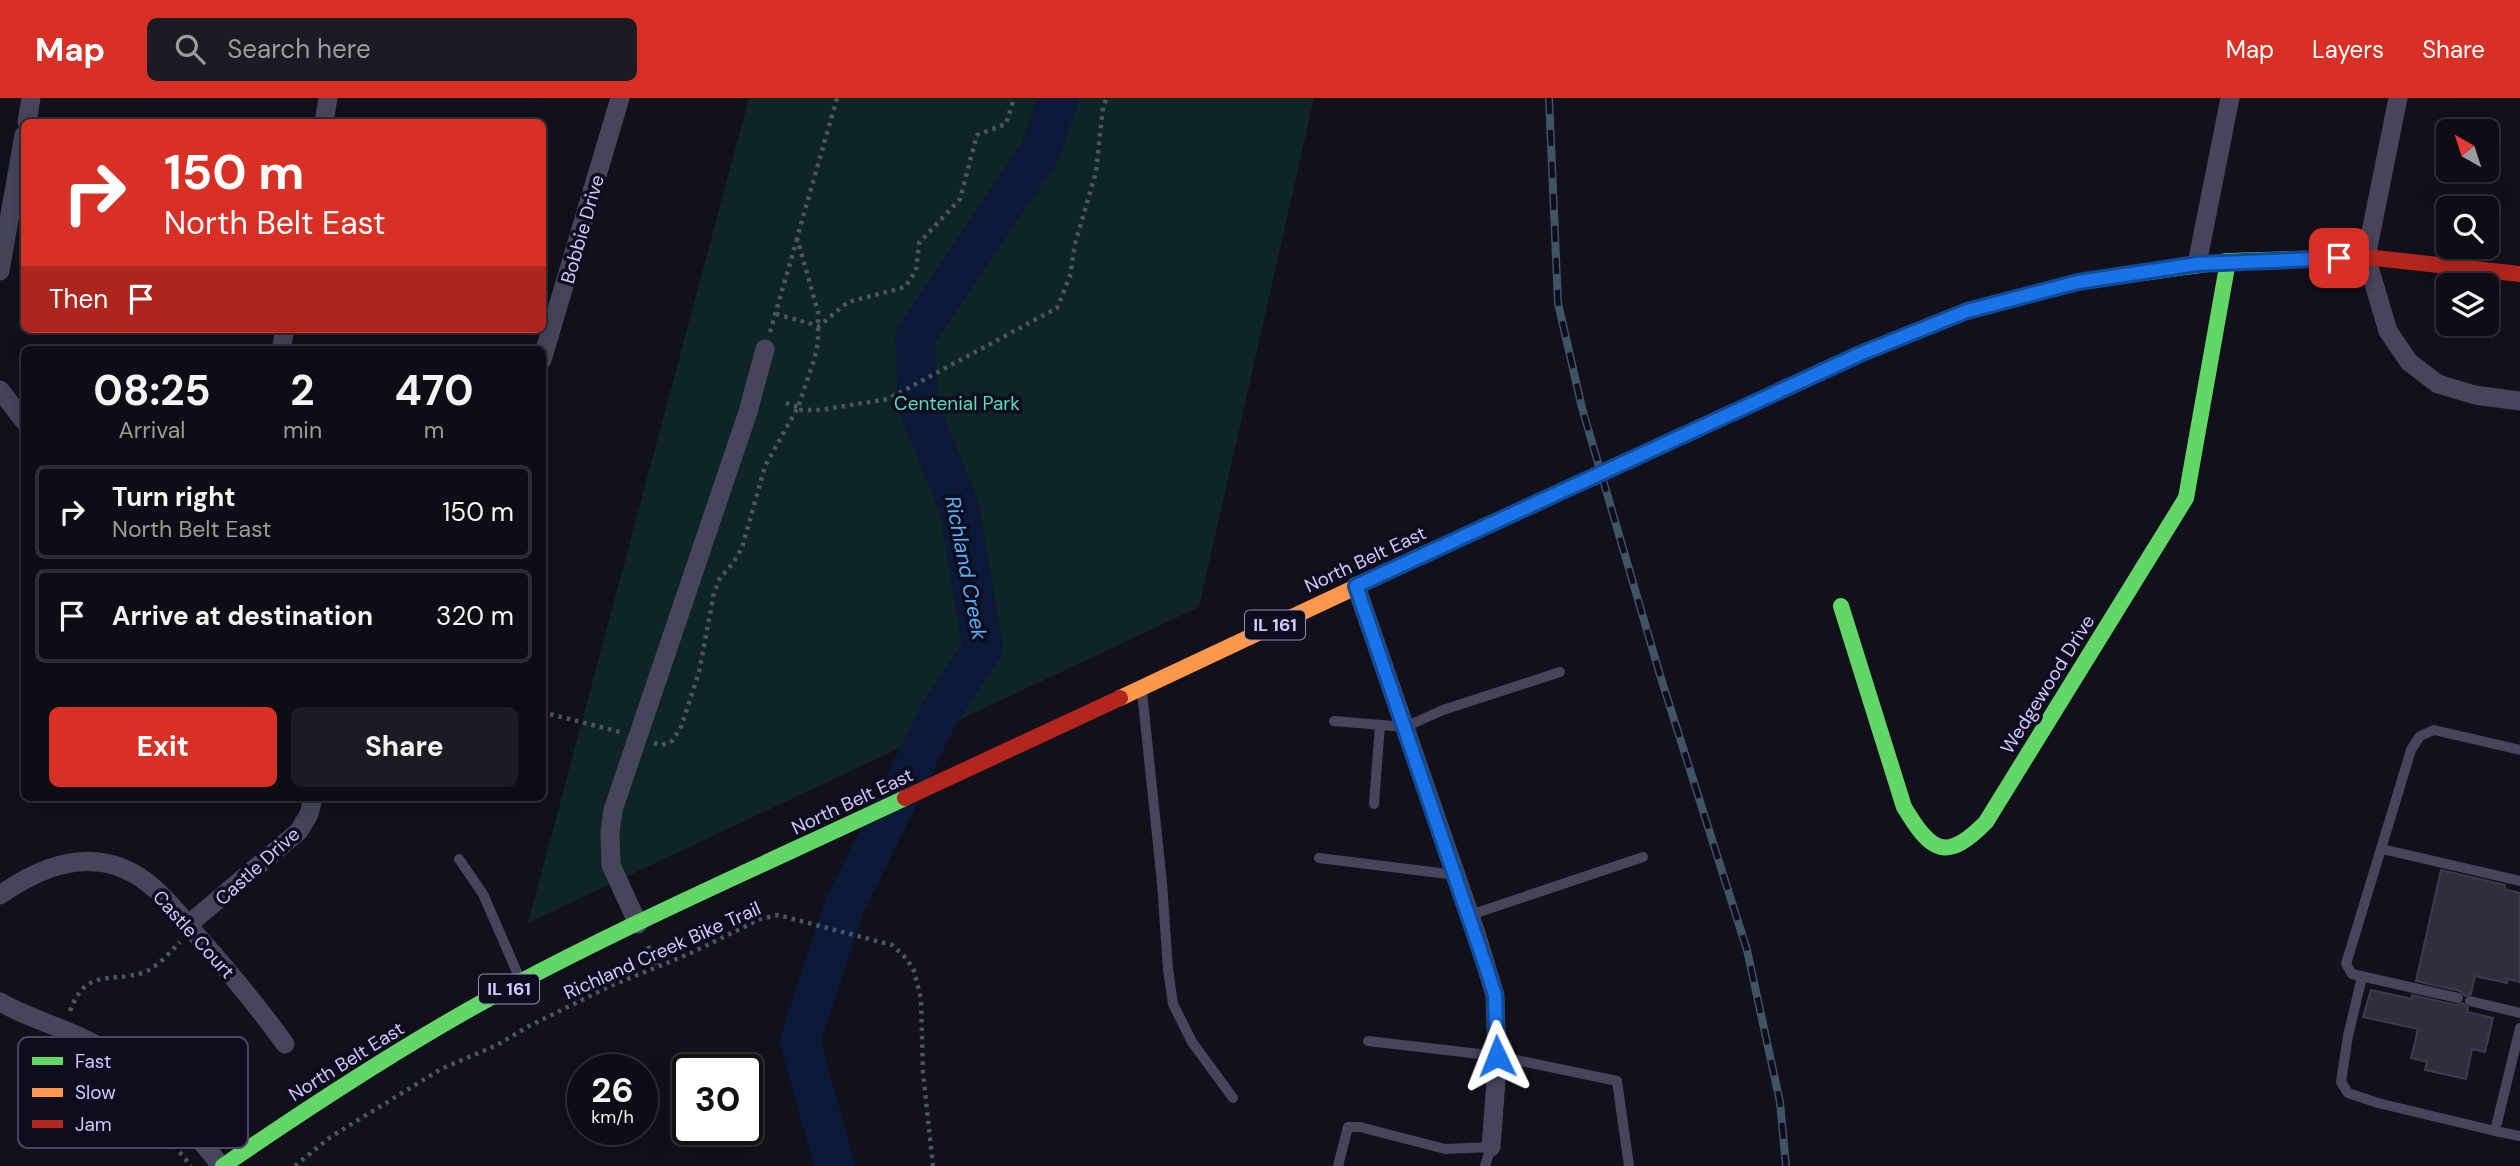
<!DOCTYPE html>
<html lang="en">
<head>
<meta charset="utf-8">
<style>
  body { margin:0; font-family:"DM Sans",sans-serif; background:#1c1a22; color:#f1f3f6; height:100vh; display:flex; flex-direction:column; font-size:26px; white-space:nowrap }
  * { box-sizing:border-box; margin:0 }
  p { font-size:23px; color:#9b9ba0 }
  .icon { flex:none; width:38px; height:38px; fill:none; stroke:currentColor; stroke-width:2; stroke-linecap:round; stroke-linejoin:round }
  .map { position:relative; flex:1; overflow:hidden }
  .side { position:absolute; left:21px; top:248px; width:525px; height:455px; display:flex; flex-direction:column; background:#0e0c14; border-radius:10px; box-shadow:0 7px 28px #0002,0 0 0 2px #2e2c34 }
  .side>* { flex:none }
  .banner { position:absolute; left:21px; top:21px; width:525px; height:214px; border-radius:10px; box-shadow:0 7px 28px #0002,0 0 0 2px #2e2c34; background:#d93025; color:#fff; overflow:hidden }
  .needle { width:46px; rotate:321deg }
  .tools { position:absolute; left:2436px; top:21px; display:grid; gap:14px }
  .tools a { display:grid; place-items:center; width:63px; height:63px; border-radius:10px; background:#0e0c14; box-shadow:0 7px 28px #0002,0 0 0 2px #2e2c34; font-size:35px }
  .speed { position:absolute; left:567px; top:956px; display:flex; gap:14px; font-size:35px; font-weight:700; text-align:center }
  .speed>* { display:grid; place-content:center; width:91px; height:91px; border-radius:50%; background:#0e0c14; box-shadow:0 7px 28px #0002,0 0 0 2px #2e2c34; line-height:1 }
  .speed small { font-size:18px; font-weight:400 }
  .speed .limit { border:4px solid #111; border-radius:10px; background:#fff; color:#111 }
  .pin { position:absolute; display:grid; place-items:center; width:60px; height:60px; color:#fff; margin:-30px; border-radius:14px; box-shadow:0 4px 10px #0006 }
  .me { position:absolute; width:77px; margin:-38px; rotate:358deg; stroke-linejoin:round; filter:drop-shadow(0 0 5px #0008) }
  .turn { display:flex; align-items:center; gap:24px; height:147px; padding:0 28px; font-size:32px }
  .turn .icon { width:91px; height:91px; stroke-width:2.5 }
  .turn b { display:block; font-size:49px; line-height:60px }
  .then { display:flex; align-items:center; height:66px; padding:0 28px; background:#0003; gap:14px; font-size:26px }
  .eta { display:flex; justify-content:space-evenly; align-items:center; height:119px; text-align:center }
  .eta b { font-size:42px; font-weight:700; line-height:49px }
  .button { display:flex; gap:14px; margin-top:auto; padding:14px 28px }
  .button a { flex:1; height:80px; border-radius:10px; background:#d93025; color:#fff; font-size:28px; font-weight:700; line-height:80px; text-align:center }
  .button a+a { background:#1c1a22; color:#f1f3f6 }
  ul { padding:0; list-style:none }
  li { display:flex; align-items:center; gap:21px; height:94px; margin:0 14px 10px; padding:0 14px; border:4px solid #2e2c34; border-radius:10px }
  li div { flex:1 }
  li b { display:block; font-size:26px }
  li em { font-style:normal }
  header { display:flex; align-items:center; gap:42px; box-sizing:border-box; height:98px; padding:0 35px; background:#d93025; color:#fff }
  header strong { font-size:33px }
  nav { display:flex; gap:38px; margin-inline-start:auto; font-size:24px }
  .search { width:490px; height:63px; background:#1c1a22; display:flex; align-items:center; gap:18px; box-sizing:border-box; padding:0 24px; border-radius:10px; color:#9b9ba0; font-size:26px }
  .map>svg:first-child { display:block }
  .park { fill:#0f2525 }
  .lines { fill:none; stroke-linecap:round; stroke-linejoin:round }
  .river { stroke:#0a1937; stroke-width:40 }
  .building { fill:#302d3d; stroke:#3d3a4e; stroke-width:2 }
  .path { stroke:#485764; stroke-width:4.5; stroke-dasharray:3.5 5; stroke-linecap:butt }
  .lane { stroke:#46455b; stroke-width:10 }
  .street { stroke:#46455b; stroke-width:19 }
  .fast { stroke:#63d668; stroke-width:16 }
  .slow { stroke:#ff974d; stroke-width:16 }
  .jam { stroke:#b3261e; stroke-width:16 }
  .rail-casing { stroke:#3f5464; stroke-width:8 }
  .rail { stroke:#0f0c1e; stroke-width:5; stroke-dasharray:16; stroke-linecap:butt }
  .route-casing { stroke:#114b97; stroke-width:18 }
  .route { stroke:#1a73e8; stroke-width:12 }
  .labels { text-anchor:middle; stroke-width:7; stroke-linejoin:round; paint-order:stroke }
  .shield { fill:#0f0c1e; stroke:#9590bc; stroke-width:2 }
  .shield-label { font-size:18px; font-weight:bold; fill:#cfc9ff }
  .street-label { font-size:19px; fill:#cfc9ff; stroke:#0f0c1e }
  .park-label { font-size:19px; fill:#56ddbc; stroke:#0f0c1e }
  .water-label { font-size:21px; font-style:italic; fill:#58b0fe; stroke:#0f0c1e }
  .key { fill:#0f0c1e; stroke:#494562; stroke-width:2 }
  .key-label { font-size:19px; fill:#cfc9ff }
</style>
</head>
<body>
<header>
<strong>Map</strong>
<div class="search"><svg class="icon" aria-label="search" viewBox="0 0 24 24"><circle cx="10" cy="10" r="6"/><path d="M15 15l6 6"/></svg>Search here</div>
<nav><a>Map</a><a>Layers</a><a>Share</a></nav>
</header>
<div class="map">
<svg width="2520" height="1068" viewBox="0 0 2520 1068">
  <rect width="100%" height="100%" fill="#12101a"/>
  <path class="park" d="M749 0H1314L1199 509 528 825Z"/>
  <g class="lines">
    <path class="river" d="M835 1068 800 943 844 809 938 618 983 550 959 409 918 307 915 239 1040 54 1059 0"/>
  </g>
  <g class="building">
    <path d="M2441 772 2505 787 2504 791 2520 795V884L2508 881 2507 885 2475 878 2471 896 2465 898 2460 893 2416 883Z"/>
    <path d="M2371 892 2412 901V897L2456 907 2463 905 2468 910 2467 914 2493 920 2485 954 2472 951 2466 981 2425 972 2427 964 2411 960 2418 931 2363 919Z"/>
  </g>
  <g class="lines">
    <g class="path">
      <path d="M776 216 819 228 848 204 905 189 916 173 919 145 960 101 977 37 1006 26 1014 0"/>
      <path d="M770 234 797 141"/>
      <path d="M786 305 798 309V312H820L888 301 1057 210 1070 178 1075 146 1096 74 1103 9 1107 0"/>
      <path d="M542 614 620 634"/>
      <path d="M654 645 662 647 672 643 681 629 699 574 714 495 720 480 733 465 742 450 765 368 798 309 814 262 818 245V214L797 140 837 0"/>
      <path d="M648 848 658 869"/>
      <path d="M70 913C86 870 108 885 142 875 157 870 169 855 180 844"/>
      <path d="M56 947 54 953 108 982"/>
      <path d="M158 1028 191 1068"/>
      <path d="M295 1068 329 1040 441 971 497 947 529 928 608 889 689 856 760 821 778 817 892 847 907 861 914 873 921 901 923 975 933 1068"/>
    </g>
    <g class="lane">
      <path d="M1142 594 1162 785 1168 871 1173 906 1192 944 1233 1000"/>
      <path d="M1334 623 1405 629 1443 612 1560 574"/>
      <path d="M1374 706 1380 627"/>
      <path d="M2382 751 2520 783"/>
      <path d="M1319 760 1456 777"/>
      <path d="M459 761 483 796 520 881"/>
      <path d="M1470 817 1643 759"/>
      <path d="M2362 879 2348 938 2341 984 2348 995 2378 1005 2495 1033"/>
      <path d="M2458 900 2352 876 2346 866 2411 652 2420 638 2434 632 2520 652"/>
      <path d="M2470 903 2520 915"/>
      <path d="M2520 930 2495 1033 2520 1038"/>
      <path d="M1368 943 1497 958 1617 983 1629 1068"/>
      <path d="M1338 1068 1348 1029H1360L1445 1051 1491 1049 1485 1068"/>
    </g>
    <g class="street">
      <path d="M2398 0 2366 159 2388 233 2409 264 2438 286 2475 297 2520 303"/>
      <path d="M27 24 31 0"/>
      <path d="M324 24 328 0"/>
      <path d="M2197 166 2230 0"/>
      <path d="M0 173 24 37"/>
      <path d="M281 252 285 231"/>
      <path d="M542 262 620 0"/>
      <path d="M0 292 24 323"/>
      <path d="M1356 488 1475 832 1495 897 1497 969 1491 1049"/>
      <path d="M0 797C50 762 105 746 155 791 172 806 186 825 201 842 231 876 259 910 285 946"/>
      <path d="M638 826 611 767 610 734 613 712 748 314 765 251"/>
      <path d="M188 827 299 733 309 716 313 700"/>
      <path d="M0 904C31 922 67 930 98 948 149 979 185 1022 221 1068"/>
    </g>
    <g class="fast">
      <path d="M1424 457 1860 256 1967 213 2078 184 2228 163 2332 160"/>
      <path d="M1841 508 1904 709C1931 754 1946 765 1986 724L2186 400 2228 163"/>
      <path d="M223 1068C306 1011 391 955 479 906 617 830 763 767 905 700"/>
    </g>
    <path class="slow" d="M1120 600 1424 457"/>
    <g class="jam">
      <path d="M2332 160 2366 159 2520 176"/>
      <path d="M905 700 1120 600"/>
    </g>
    <g class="rail-casing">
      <path id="rail" d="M1549 0 1558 205 1582 310 1660 577 1747 852 1780 1004 1786 1068"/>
    </g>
    <use href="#rail" class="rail"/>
  </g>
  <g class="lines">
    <g class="route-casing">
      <path id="route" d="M1497 958 1495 897 1488 875 1356 488 1860 256 1967 213 2078 184 2197 166 2339 160"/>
    </g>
    <use href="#route" class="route"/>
  </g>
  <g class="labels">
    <g class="shield">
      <rect x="1245" y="512.5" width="60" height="29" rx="5"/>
      <rect x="479" y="876.5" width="60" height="29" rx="5"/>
    </g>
    <g class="shield-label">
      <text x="1275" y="533">IL 161</text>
      <text x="509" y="897">IL 161</text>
    </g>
    <g class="street-label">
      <text transform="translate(582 131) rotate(-74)" y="7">Bobbie Drive</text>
      <text transform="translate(1365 461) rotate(-25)" y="7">North Belt East</text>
      <text transform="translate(2047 586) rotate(-58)" y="7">Wedgewood Drive</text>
      <text transform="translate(852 703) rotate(-25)" y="7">North Belt East</text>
      <text transform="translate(257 768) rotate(-42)" y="7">Castle Drive</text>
      <text transform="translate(194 836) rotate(48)" y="7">Castle Court</text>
      <text transform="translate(662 852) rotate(-24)" y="7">Richland Creek Bike Trail</text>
      <text transform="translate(346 963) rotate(-32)" y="7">North Belt East</text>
    </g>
    <g class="park-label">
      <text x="957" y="312">Centenial Park</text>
    </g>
    <g class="water-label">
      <text transform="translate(966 470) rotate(79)" y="7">Richland Creek</text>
    </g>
  </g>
  <rect x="18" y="939" width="230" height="111" rx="10" class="key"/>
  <rect x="32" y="959" width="31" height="8" fill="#63d668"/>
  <rect x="32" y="990" width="31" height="9" fill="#ff974d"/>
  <rect x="32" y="1022" width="31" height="8" fill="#b3261e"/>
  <g class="key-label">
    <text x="75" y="970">Fast</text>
    <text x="75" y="1001">Slow</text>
    <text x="75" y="1033">Jam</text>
  </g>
</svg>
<div class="tools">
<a><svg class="needle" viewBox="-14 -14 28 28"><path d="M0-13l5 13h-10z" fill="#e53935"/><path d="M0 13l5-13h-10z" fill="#9b9ba0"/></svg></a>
<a><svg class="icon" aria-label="search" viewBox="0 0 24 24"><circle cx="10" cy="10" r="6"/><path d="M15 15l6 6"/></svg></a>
<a><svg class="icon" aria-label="layers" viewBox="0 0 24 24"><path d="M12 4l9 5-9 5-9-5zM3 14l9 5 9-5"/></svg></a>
</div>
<div class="speed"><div>26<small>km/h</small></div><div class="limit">30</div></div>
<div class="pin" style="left:2339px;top:160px;background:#d93025"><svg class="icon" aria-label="arrive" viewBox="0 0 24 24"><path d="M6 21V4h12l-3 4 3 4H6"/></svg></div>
<svg class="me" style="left:1497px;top:958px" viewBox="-20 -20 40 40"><path d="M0-17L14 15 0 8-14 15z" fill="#1a73e8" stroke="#fff" stroke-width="4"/></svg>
<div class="banner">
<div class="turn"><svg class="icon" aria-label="right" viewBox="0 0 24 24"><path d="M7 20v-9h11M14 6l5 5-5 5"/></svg><div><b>150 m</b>North Belt East</div></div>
<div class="then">Then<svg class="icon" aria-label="arrive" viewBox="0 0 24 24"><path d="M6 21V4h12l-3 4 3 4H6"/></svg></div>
</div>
<section class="side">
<div class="eta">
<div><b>08:25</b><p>Arrival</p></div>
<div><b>2</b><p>min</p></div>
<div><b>470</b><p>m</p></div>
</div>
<ul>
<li><svg class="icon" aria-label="right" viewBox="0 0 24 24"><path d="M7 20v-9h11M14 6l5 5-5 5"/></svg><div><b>Turn right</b><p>North Belt East</p></div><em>150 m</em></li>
<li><svg class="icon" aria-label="arrive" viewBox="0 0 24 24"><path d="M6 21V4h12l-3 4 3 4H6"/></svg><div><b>Arrive at destination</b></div><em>320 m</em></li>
</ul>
<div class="button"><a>Exit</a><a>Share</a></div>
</section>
</div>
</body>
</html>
